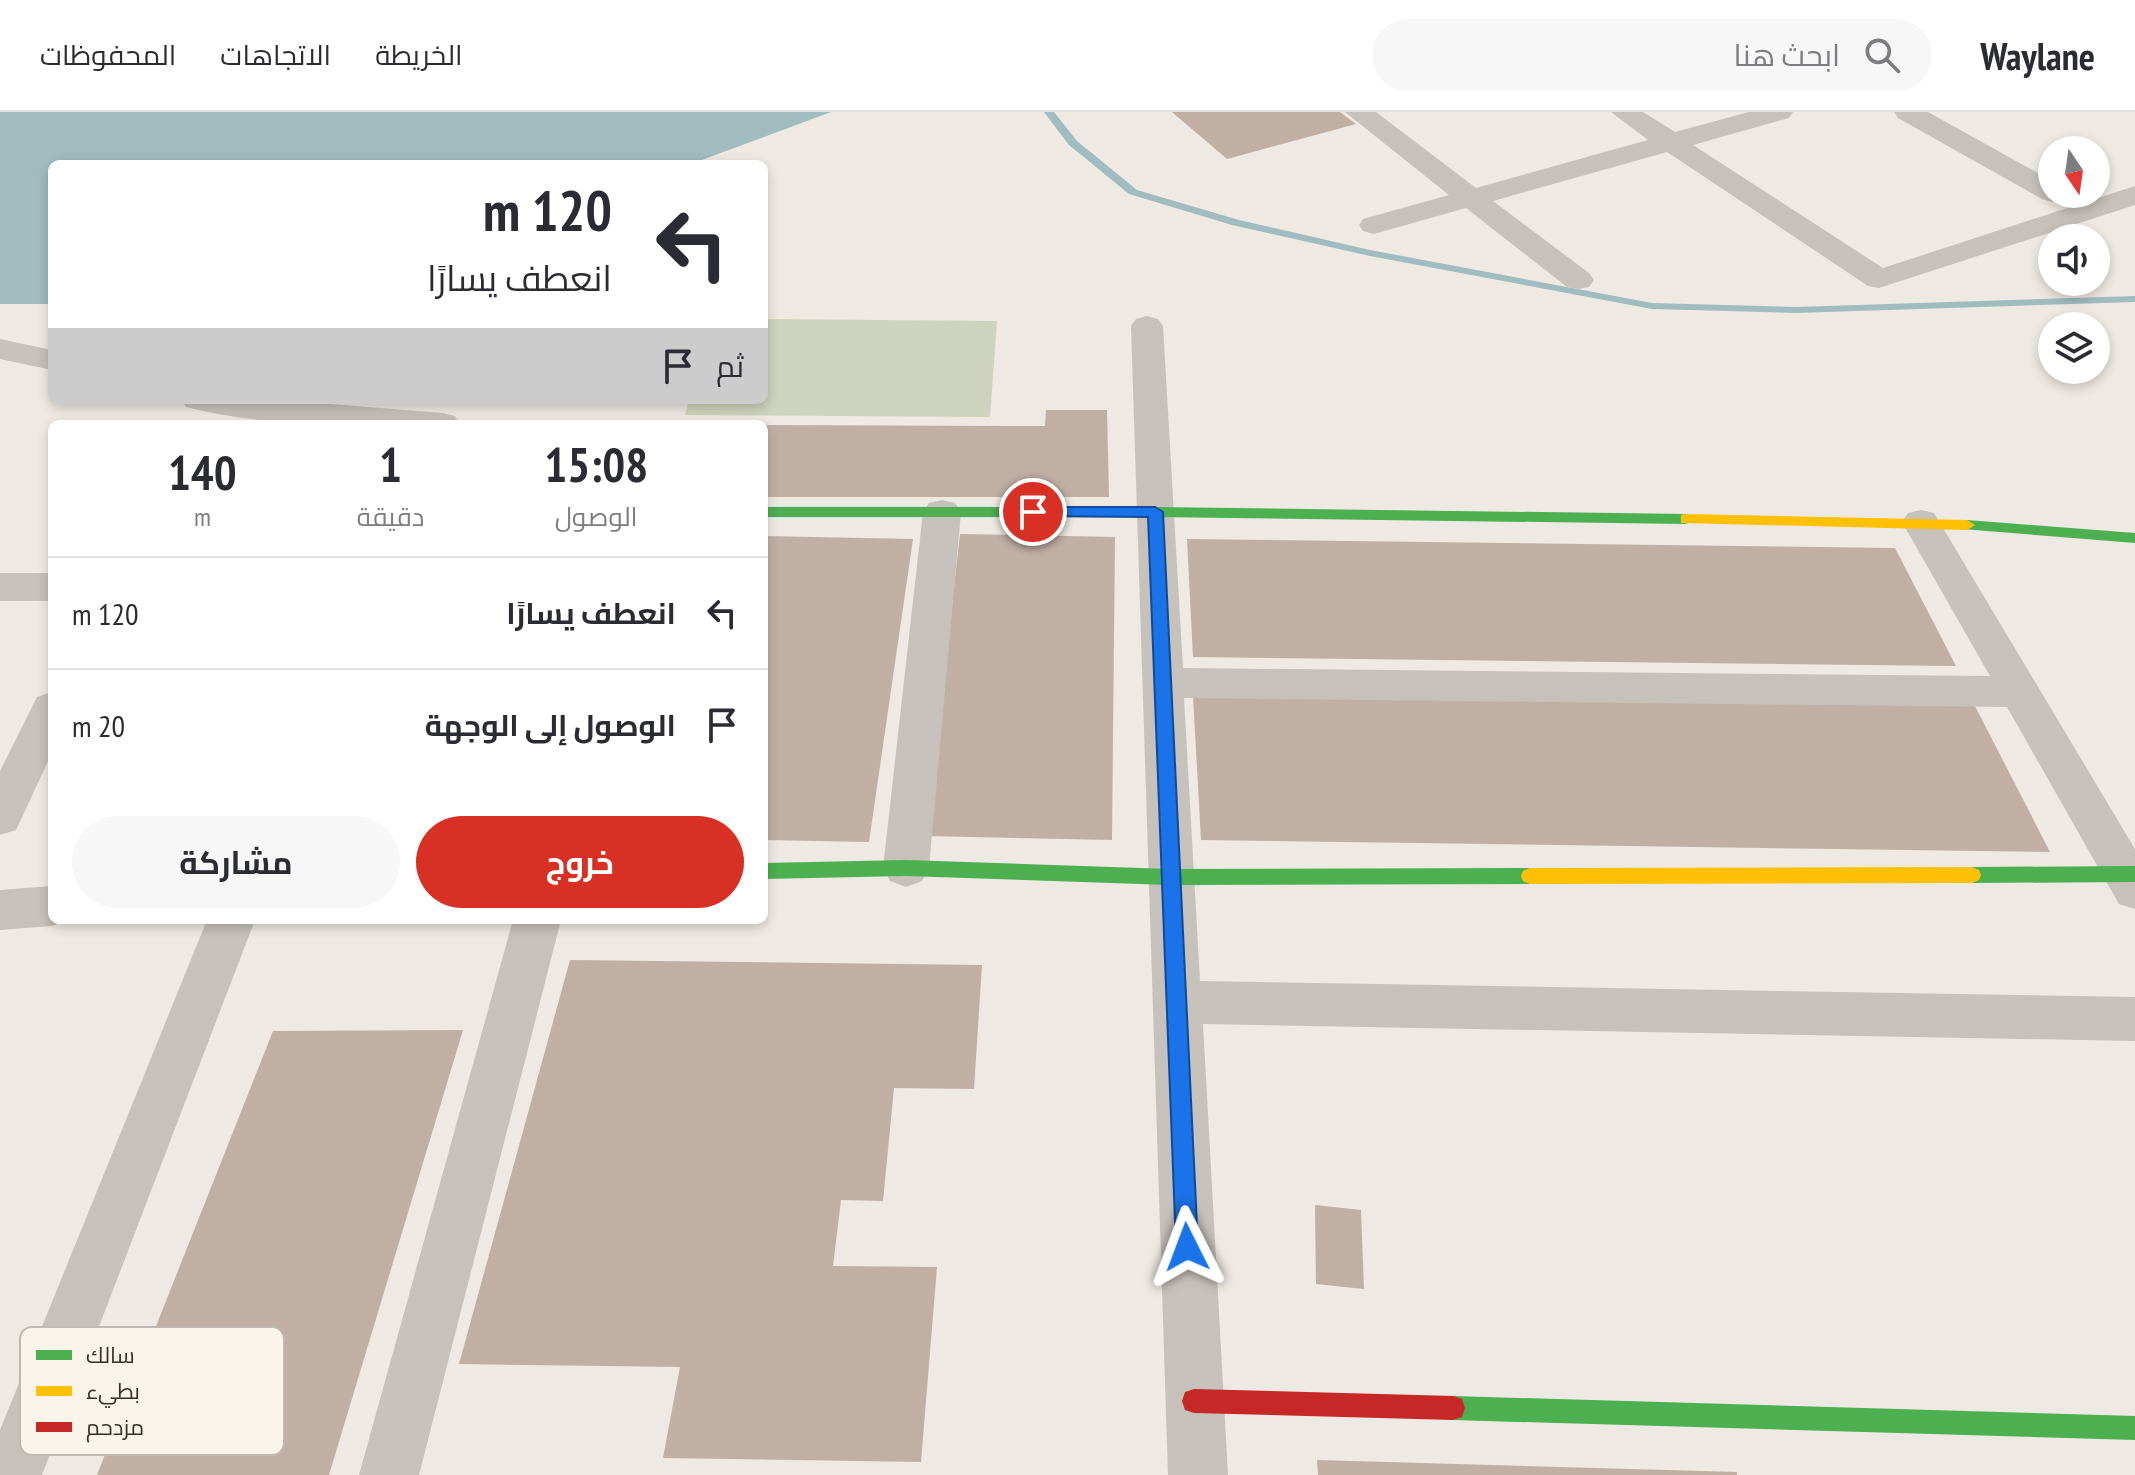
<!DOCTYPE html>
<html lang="ar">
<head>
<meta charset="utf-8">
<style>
  body { margin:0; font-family:"PT Sans Narrow",Cairo,sans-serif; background:#f7f7f7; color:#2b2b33; direction:rtl; height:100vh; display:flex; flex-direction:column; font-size:30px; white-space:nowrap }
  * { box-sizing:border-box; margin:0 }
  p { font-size:26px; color:#7c7c81 }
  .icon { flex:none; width:44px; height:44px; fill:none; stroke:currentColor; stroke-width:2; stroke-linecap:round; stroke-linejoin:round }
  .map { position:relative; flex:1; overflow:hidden; direction:ltr }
  .sheet { position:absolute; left:48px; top:308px; width:720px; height:504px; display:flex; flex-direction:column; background:#fff; border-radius:12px; box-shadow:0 4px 12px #0003; direction:rtl }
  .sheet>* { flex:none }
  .hud { position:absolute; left:48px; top:48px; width:720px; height:244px; border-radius:12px; box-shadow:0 4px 12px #0003; direction:rtl; background:#fff; color:#2b2b33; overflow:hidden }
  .needle { width:52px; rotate:167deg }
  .controls { position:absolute; left:2038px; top:24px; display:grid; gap:16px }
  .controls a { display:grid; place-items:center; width:72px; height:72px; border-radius:50%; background:#fff; box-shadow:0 4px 12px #0003; font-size:40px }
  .pin { position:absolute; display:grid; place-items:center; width:68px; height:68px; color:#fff; margin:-34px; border:4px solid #fff; border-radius:50%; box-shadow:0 2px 8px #0007 }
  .me { position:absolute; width:88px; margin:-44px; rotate:357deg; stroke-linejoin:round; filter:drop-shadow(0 0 6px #0008) }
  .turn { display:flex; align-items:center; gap:28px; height:168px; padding:0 24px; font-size:36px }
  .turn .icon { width:104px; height:104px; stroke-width:2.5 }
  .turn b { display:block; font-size:56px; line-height:68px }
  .then { display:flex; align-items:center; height:76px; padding:0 24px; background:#0003; gap:16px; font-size:30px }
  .eta { display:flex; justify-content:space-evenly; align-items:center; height:136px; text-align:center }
  .eta b { font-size:48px; font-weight:700; line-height:56px }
  .button { display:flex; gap:16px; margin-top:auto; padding:16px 24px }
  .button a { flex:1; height:92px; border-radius:48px; background:#d93025; color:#fff; font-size:32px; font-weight:700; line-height:92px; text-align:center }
  .button a+a { background:#f7f7f7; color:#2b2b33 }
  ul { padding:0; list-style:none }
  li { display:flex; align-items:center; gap:24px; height:112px; padding:0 24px; border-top:2px solid #e1e1e2 }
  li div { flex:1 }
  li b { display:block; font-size:30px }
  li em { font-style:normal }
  header { display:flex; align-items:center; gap:48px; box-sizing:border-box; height:112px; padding:0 40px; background:#fff; border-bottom:2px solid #e1e1e2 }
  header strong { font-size:38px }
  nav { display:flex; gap:44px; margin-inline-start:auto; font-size:28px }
  .search { width:560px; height:72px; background:#f7f7f7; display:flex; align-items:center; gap:20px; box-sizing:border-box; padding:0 28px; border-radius:44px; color:#7c7c81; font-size:30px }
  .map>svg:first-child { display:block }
  .green { fill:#ced3bd }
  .water { fill:#a0bcbe }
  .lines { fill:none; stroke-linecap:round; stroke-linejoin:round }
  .stream { fill:#a0bcbe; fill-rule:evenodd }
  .building { fill:#c1afa4 }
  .street { fill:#c7c1bb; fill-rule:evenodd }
  .fast { fill:#4caf50; fill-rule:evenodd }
  .slow { fill:#ffc107; fill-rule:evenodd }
  .jam { fill:#c62828; fill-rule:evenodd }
  .route { fill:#1a73e8; stroke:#114b97; stroke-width:2 }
  .key { fill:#faf4eb; stroke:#c0b9b1; stroke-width:2 }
  .key-label { font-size:22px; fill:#382f2a }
</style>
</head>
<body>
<header>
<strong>Waylane</strong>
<div class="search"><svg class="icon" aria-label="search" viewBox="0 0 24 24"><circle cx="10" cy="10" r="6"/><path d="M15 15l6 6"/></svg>ابحث هنا</div>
<nav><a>الخريطة</a><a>الاتجاهات</a><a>المحفوظات</a></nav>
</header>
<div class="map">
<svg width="2135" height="1363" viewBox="0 0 2135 1363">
  <rect width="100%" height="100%" fill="#eee9e2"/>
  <path class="green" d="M764 207 997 209 990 305 685 303 689 288H764Z"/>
  <path class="water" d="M0 0H831L691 52H52V192H0Z"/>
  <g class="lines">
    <path class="stream" d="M1044 0H1054L1077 29 1137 78 1239 108 1370 138 1652 191 1796 195 2135 184V190L1796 201 1652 197 1370 144 1232 113 1129 82 1069 33Z"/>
  </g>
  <g class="building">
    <path d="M1172 0H1340L1356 12 1227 47Z"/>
    <path d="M1046 298H1107L1109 385H764V313L1045 314Z"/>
    <path d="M960 422 1115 425 1112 728 926 724Z"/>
    <path d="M764 424 913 427 869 730 764 728Z"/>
    <path d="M1187 427 1895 436 1956 554 1193 545Z"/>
    <path d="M1193 584 1975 594 2050 740 1201 728Z"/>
    <path d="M570 848 982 853 974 977 894 976 883 1089 841 1088 833 1154 937 1155 921 1350 663 1346 680 1255 459 1252Z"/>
    <path d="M463 918 329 1363H97L273 919Z"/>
    <path d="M1315 1093 1361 1098 1364 1177 1316 1172Z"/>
    <path d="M1317 1348 1737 1360V1363H1318Z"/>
  </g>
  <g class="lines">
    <g class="street">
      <path d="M1345 0H1376L1476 76 1648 28 1611 0H1643L1675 20 1749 0H1793L1789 6 1693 33 1883 156 2135 74V93L1879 176 1868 174 1667 40 1493 89 1589 161 1594 168 1589 175 1578 177 1567 175 1466 96 1374 122 1363 119 1359 113 1363 107 1449 83Z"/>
      <path d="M1894 0H1928L2052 69V82H2066L2062 87 2052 90 2042 87 1898 6Z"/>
      <path d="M1147 204 1158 207 1163 214 1183 556 1990 564 1902 410 1908 401 1921 398 1934 401 2135 737V797L2119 792 2007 595 1184 586 1200 869 2135 885V929L1203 912 1228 1363H1168L1131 214 1136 207Z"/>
      <path d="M0 227 52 238V258L0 247Z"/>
      <path d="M181 288H280L443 301 455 304 460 312C370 312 275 318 186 295Z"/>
      <path d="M942 388 955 391 961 400 929 756 922 769 906 775 890 769 883 756 923 400 929 391Z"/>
      <rect x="0" y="461" width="52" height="28"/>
      <path d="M52 580V641L16 718 0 723V659L37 585Z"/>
      <path d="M52 774V808H68L52 814 0 818V778Z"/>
      <path d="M207 808H255L42 1363H0V1318Z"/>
      <path d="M513 808H561L419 1363H359Z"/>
    </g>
    <g class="fast">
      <path d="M764 395H1155L1686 402 1694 407 1686 412 1155 405H764Z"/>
      <path d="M1967 408 2135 421V431L1962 417V409Z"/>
      <path d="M906 748 1170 757 1530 756 1537 759 1539 764 1537 769 1530 772 1170 773 906 764 764 767V751Z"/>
      <path d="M2135 754V770L1972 771 1965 768 1963 763 1965 758 1972 755Z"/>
      <path d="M1453 1284 2135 1304V1328L1453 1308 1444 1305 1441 1296 1444 1287Z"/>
    </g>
    <g class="slow">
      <path d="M1686 402 1967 408 1975 413 1967 418 1681 411V403Z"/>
      <path d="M1972 755 1979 758 1981 763 1979 768 1972 771 1530 772 1523 769 1521 764 1523 759 1530 756Z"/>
    </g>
    <path class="jam" d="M1194 1277 1453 1284 1462 1287 1465 1296 1462 1305 1453 1308 1194 1301 1185 1298 1182 1289 1185 1280Z"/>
  </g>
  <path class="route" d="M1033 395H1155L1163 400 1198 1135 1195 1143 1187 1146 1179 1143 1176 1135 1148 405 1028 404V397Z"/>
  <rect x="20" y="1215" width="264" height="128" rx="12" class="key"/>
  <rect x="36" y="1238" width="36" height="10" fill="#4caf50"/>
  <rect x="36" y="1274" width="36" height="10" fill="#ffc107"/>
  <rect x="36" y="1310" width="36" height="10" fill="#c62828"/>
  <g class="key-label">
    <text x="86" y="1251">سالك</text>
    <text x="86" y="1287">بطيء</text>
    <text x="86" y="1323">مزدحم</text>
  </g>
</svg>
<div class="controls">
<a><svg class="needle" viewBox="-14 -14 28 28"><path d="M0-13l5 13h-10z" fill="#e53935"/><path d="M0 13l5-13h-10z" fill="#7c7c81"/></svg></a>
<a><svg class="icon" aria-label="sound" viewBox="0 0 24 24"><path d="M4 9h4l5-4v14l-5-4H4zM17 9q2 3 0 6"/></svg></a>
<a><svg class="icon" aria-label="layers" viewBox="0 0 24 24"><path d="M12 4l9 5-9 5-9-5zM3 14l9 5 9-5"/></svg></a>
</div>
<div class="pin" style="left:1033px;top:400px;background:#d93025"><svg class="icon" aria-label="arrive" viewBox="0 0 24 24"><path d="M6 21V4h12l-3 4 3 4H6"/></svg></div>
<svg class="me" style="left:1187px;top:1135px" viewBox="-20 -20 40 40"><path d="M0-17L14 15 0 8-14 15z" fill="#1a73e8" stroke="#fff" stroke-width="4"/></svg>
<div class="hud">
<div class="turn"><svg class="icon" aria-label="left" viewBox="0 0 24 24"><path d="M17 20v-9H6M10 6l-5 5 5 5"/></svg><div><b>120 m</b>انعطف يسارًا</div></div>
<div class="then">ثم<svg class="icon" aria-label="arrive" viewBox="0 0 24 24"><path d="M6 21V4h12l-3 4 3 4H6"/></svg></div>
</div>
<section class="sheet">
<div class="eta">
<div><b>15:08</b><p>الوصول</p></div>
<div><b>1</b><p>دقيقة</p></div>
<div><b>140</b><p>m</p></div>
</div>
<ul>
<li><svg class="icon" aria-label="left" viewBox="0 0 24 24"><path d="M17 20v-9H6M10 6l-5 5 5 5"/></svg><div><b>انعطف يسارًا</b></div><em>120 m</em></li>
<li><svg class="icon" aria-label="arrive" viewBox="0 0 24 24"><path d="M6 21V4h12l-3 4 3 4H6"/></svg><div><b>الوصول إلى الوجهة</b></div><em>20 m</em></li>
</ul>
<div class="button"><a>خروج</a><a>مشاركة</a></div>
</section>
</div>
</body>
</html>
